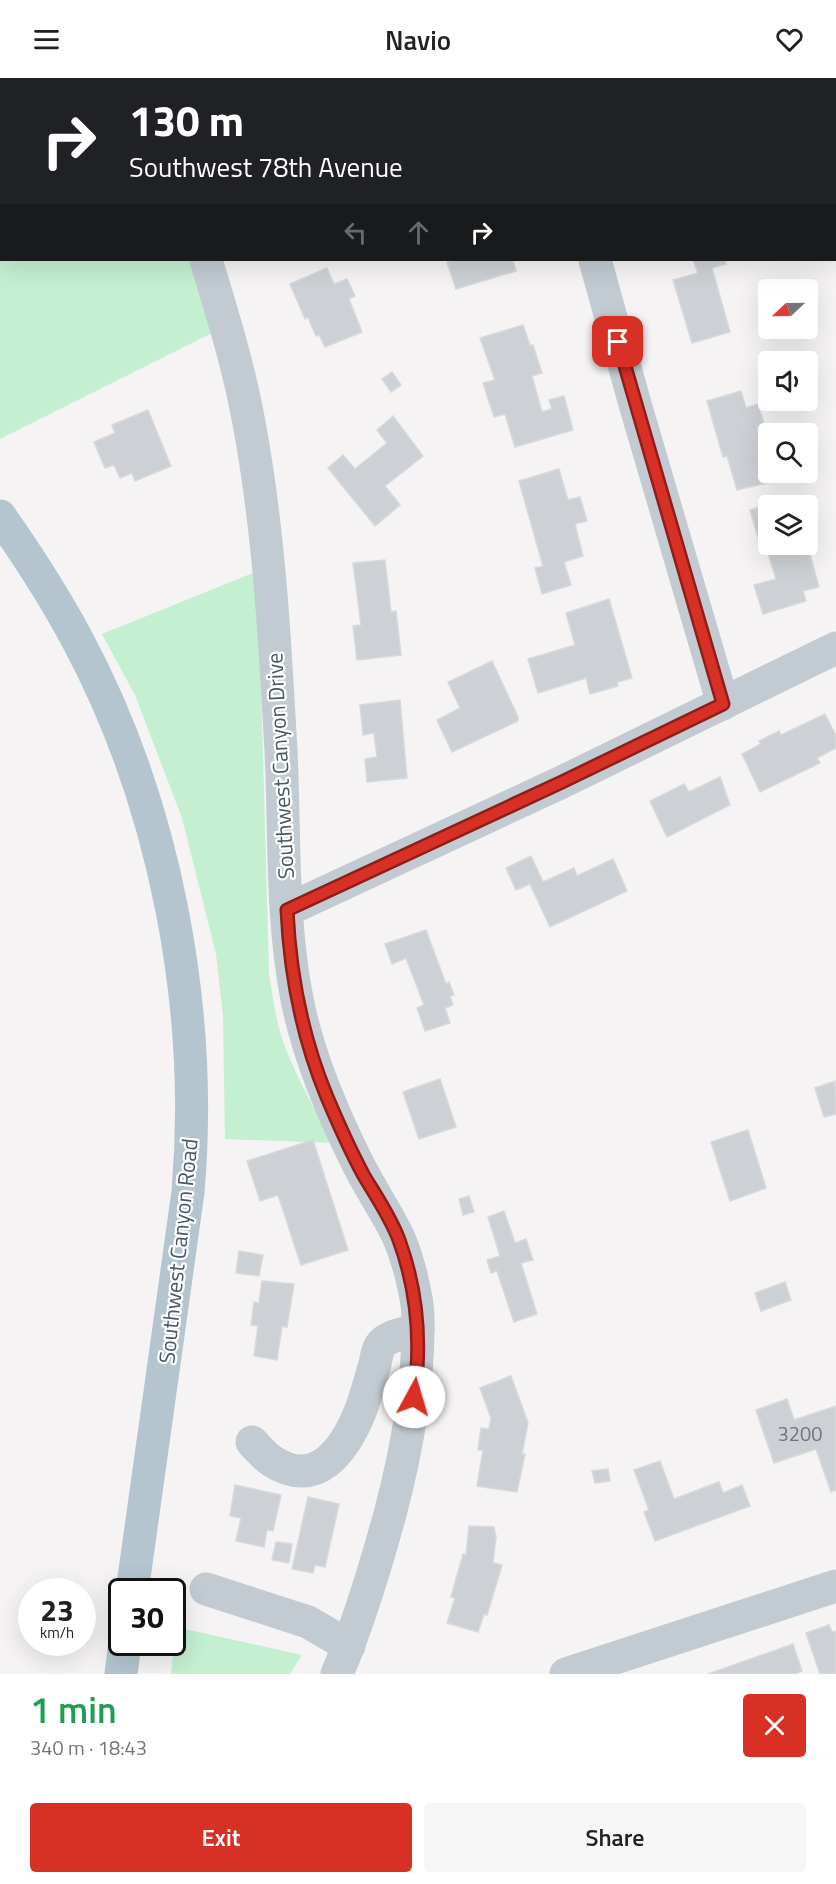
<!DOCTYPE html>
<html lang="en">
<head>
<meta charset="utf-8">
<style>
  body { margin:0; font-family:"Titillium Web",sans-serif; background:#f6f6f6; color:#202124; height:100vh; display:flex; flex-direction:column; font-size:22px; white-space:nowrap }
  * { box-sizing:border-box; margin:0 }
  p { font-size:20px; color:#757577 }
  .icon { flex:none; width:33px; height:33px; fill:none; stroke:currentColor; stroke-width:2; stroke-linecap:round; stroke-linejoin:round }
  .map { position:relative; height:1596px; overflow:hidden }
  .side { display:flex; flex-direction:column; background:#fff; flex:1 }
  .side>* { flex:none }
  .guide { position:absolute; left:0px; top:0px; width:837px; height:183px; box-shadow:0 6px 24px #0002; background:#202124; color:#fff; overflow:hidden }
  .needle { width:39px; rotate:248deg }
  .tools { position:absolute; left:758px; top:201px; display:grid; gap:12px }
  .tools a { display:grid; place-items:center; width:60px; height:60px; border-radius:6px; background:#fff; box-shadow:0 6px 24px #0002; font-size:30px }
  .speed { position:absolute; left:18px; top:1500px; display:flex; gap:12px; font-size:30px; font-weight:700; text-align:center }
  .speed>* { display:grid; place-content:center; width:78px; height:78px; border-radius:50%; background:#fff; box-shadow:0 6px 24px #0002; line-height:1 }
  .speed small { font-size:15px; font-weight:400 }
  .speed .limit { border:3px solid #111; border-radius:9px; background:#fff; color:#111 }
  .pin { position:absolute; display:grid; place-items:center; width:51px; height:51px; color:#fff; margin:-26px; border-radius:12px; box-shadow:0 3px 9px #0006 }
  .me { position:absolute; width:66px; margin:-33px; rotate:6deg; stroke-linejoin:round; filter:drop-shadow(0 0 4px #0008) }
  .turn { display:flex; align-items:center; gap:21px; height:126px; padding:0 30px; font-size:27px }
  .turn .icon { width:78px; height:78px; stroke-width:2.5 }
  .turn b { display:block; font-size:42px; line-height:51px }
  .lanes { display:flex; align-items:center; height:57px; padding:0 30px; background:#0003; justify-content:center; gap:30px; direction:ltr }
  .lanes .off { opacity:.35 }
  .round { display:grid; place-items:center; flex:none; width:63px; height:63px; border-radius:6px; background:#f6f6f6 }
  .summary { display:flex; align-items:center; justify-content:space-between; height:102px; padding:0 30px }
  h1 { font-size:36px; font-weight:600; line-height:45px; color:#1e9e55 }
  .primary-button { display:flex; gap:12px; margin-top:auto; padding:12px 30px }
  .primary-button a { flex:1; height:69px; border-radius:6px; background:#d93025; color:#fff; font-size:24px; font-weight:600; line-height:69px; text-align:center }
  .primary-button a+a { background:#f6f6f6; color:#202124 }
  header { display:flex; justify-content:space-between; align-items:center; height:78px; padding:0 30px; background:#fff; font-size:27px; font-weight:600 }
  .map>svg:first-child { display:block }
  .green { fill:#c4efd1 }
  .building { fill:#cdd0d4; stroke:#d7d9dd; stroke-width:1.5 }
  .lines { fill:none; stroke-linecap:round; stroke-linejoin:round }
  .minor { stroke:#c1cbd1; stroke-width:33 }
  .major { stroke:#b4c5cf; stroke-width:33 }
  .route-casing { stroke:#8d1f18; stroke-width:15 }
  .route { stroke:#d93025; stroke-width:10 }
  .labels { text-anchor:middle; stroke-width:4.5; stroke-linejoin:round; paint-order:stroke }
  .number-label { font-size:20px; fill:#6c767d }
  .street-label { font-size:22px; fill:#4b5860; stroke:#fff }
</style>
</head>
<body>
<header><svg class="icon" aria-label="menu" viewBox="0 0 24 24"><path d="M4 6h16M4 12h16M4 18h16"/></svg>Navio<svg class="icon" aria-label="heart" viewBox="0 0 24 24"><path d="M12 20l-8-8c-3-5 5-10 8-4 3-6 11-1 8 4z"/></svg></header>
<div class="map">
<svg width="836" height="1596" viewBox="0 0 836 1596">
  <rect width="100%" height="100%" fill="#f5f3f3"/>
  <g class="green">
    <path d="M0 0 101 1 2 2V182H193L214 254 0 361Z"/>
    <path d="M258 493 269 896C273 920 276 945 285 969 298 1002 316 1034 333 1065L225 1061 223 938 216 876 182 740 135 617 102 556Z"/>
    <path d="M176 1549 302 1577 290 1596H171Z"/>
  </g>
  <g class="building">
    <path d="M456 182H513L516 193 456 211 447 184Z"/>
    <path d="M693 182H725L726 186 712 190 730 254 692 265 673 202 698 195Z"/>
    <path d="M327 190 334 206 347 201 355 218 349 221 362 254 325 269 319 257 316 258 308 239 305 241 290 206Z"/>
    <path d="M523 247 530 267H533L542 295 532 298 542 334 552 331 549 322 564 318 573 352 515 369 505 336 494 339 483 305 495 302 480 260Z"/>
    <path d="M392 294 401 307 391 314 382 301Z"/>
    <path d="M741 313 746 330 758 326 767 356 778 353 779 356H768V394H789L790 399 737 412 727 378 723 379 707 323Z"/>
    <path d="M148 332 171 388 135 403 132 395 120 400 114 387 105 390 94 364 115 355 112 347Z"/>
    <path d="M393 338 423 378 385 408 400 427 375 448 328 390 343 377 355 391 387 365 377 352Z"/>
    <path d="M559 391 568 422 580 419 587 443 575 446 583 478 564 484 571 507 542 516 535 490 543 488 519 403Z"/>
    <path d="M796 419 800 428H768V466H807L819 509 803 513 806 523 763 536 754 507 776 501 768 475 763 476 750 432Z"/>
    <path d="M385 482 391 534 396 533 401 577 357 582 353 548 361 547 353 485Z"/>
    <path d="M609 521 632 600 617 604 618 608 590 616 586 600 538 615 528 581 575 567 566 535Z"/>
    <path d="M492 583 518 639V643L452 674 437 642 460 630 448 604Z"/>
    <path d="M400 622 407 700 367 704 365 681 377 679 374 655 363 657 360 627Z"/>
    <path d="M825 636 836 658V670L817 680 820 685 760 714 742 676 761 666 759 663 779 653 781 657Z"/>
    <path d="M720 699 730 727 667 759 650 723 684 706 689 714Z"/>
    <path d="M531 778 543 804 574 790 577 798 613 781 627 813 550 849 530 806 516 812 506 790Z"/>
    <path d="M426 852 446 906 449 904 454 917 450 918 453 927 445 930 450 945 425 953 417 930 424 927 406 880 392 886 385 866Z"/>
    <path d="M440 1001 456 1049 419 1061 403 1014Z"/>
    <path d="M835 1003 836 1036 824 1039 815 1010Z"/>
    <path d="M748 1052 766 1110 730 1123 711 1064Z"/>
    <path d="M313 1062 348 1172 301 1187 278 1117 260 1123 247 1083Z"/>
    <path d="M469 1118 474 1134 463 1137 459 1121Z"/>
    <path d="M504 1133 515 1165 526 1161 533 1182 521 1185 537 1236 514 1244 497 1193 491 1195 487 1182 500 1178 488 1139Z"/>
    <path d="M239 1173 263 1177 259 1198 236 1195Z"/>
    <path d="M262 1203 294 1206 287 1249 282 1248 277 1282 254 1278 258 1248 251 1247 254 1224 259 1225Z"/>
    <path d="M785 1204 791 1222 761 1233 755 1215Z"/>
    <path d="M511 1298 528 1345 522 1376H525L517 1414 477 1408 483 1372H478L481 1350 489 1351 491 1340 480 1310Z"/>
    <path d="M787 1321 794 1342 836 1328V1412L831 1414 816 1371 774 1385 756 1332Z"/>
    <path d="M660 1383 674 1421 719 1404 723 1415 742 1407 750 1428 655 1463 644 1434 649 1432 634 1392Z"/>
    <path d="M608 1391 610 1403 595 1405 592 1393Z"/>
    <path d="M235 1407 281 1417 273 1453 267 1452 264 1469 236 1463 241 1440 230 1438Z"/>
    <path d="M308 1419 339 1426 325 1489 315 1487 313 1495 292 1491Z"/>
    <path d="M469 1448 494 1449 496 1459 493 1485 502 1487 487 1537 484 1536 478 1554 447 1545 455 1520 451 1519 463 1476 466 1477Z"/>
    <path d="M276 1464 292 1466 289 1485 272 1482Z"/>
    <path d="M829 1547 832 1554 836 1553V1596H820L806 1555Z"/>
    <path d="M793 1566 802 1593 795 1596H708Z"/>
  </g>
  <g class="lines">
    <g class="minor">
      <path d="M114 0 115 2"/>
      <path d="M546 0 547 2"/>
      <path d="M206 182C222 235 239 289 249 345 269 452 275 563 281 673 285 755 281 840 297 921 308 978 332 1034 358 1086 370 1110 385 1132 397 1156 407 1177 418 1218 418 1241 419 1308 407 1372 390 1436 375 1491 359 1544 337 1596"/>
      <path d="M595 182 635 326 723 626"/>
      <path d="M287 832 562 704 836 570"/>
      <path d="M252 1364C258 1370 264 1378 272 1383 316 1412 344 1373 360 1334 366 1319 370 1302 375 1286 376 1281 377 1273 380 1268 387 1257 406 1255 418 1252"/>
      <path d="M206 1511 308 1544 349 1568"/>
      <path d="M566 1596 836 1508"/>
    </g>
    <g class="major">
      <path d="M0 438C28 478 54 518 77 561 165 725 204 929 188 1114L132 1514"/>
      <path d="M121 1596 125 1564"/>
    </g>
  </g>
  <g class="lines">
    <g class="route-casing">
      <path id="route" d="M414 1319C422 1264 418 1214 399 1162 391 1140 376 1118 364 1098 350 1072 338 1045 327 1019 302 959 290 896 287 832L562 704 723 626 618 264"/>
    </g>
    <use href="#route" class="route"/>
  </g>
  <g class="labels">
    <g class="number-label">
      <text x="800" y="1363">3200</text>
    </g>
    <g class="street-label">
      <text transform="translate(280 688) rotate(-93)" y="8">Southwest Canyon Drive</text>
      <text transform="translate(178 1173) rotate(-84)" y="8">Southwest Canyon Road</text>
    </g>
  </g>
</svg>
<div class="tools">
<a><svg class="needle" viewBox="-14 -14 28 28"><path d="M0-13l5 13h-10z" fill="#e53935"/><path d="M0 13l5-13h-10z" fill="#757577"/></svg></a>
<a><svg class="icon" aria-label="sound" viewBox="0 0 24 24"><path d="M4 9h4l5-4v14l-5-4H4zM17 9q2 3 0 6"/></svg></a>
<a><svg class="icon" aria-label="search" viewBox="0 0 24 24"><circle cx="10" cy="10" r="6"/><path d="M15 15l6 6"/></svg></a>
<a><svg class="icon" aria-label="layers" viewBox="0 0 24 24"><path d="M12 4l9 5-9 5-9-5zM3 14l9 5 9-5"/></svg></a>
</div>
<div class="speed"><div>23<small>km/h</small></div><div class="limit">30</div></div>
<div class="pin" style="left:618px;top:264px;background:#d93025"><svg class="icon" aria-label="arrive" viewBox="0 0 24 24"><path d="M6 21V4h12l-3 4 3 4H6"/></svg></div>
<svg class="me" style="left:414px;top:1319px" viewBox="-20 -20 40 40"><circle r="19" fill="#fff"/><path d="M0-13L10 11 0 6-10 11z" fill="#d93025"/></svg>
<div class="guide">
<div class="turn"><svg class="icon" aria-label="right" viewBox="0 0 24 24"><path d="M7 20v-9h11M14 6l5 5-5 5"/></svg><div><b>130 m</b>Southwest 78th Avenue</div></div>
<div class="lanes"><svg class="icon off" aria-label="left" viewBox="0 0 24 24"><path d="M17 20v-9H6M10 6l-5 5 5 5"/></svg><svg class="icon off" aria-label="ahead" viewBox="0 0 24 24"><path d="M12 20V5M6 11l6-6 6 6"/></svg><svg class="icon" aria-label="right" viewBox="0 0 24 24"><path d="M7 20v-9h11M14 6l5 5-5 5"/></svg></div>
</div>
</div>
<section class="side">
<div class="summary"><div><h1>1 min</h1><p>340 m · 18:43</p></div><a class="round" style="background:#d93025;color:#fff"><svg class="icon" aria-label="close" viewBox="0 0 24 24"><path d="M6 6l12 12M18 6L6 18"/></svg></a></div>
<div class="primary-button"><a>Exit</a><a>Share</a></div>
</section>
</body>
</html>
